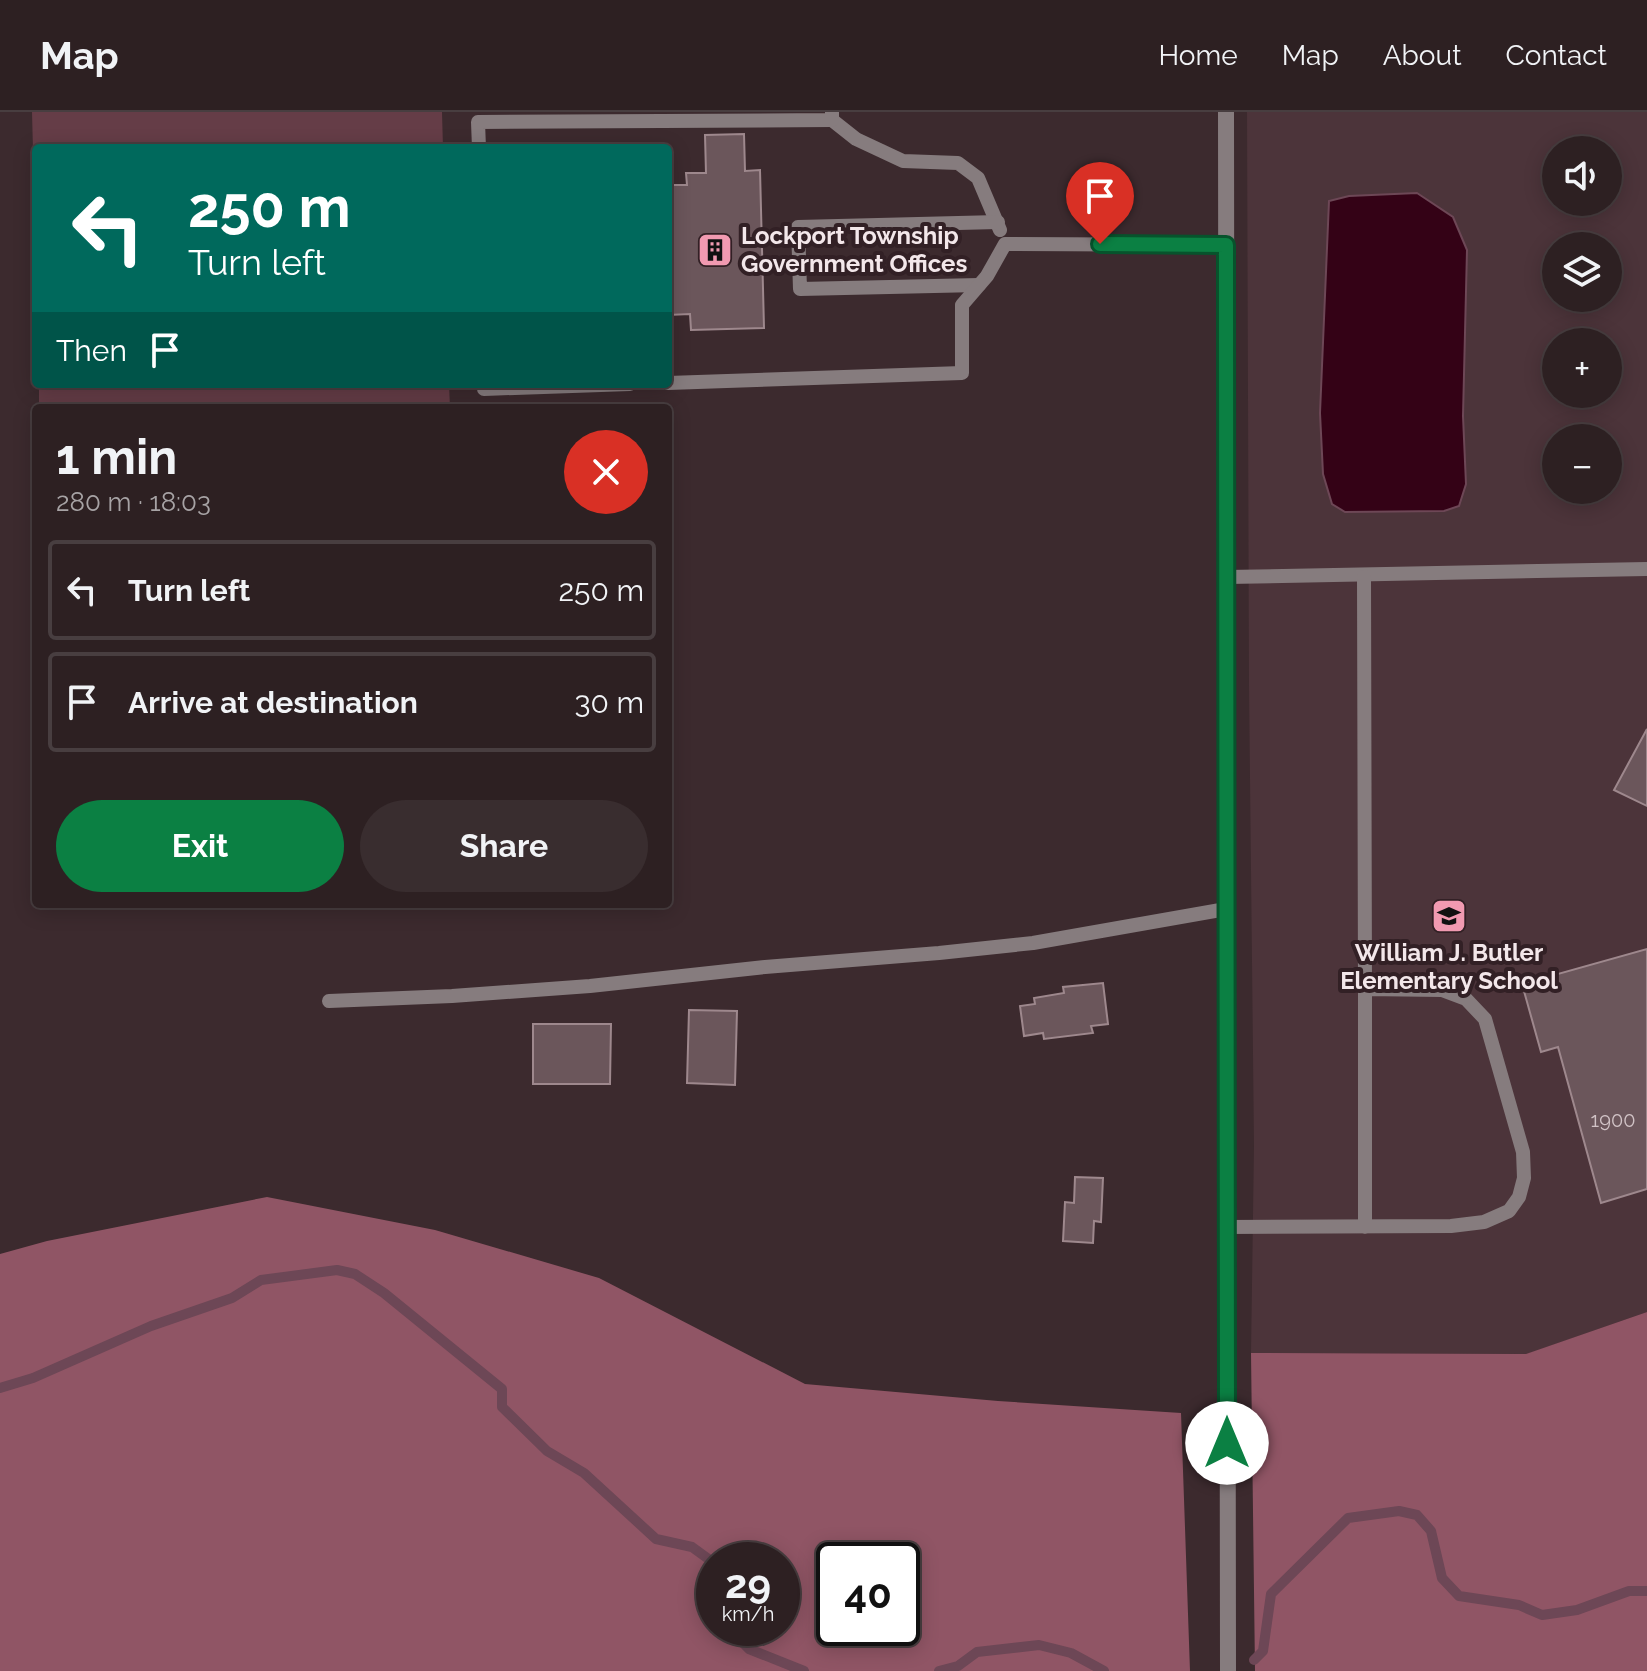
<!DOCTYPE html>
<html lang="en">
<head>
<meta charset="utf-8">
<style>
  body { margin:0; font-family:Raleway,sans-serif; background:#392d2f; color:#f1f3f6; height:100vh; display:flex; flex-direction:column; font-size:30px; white-space:nowrap }
  * { box-sizing:border-box; margin:0 }
  p { font-size:26px; color:#a7a3a5 }
  .icon { flex:none; width:44px; height:44px; fill:none; stroke:currentColor; stroke-width:2; stroke-linecap:round; stroke-linejoin:round }
  .map { position:relative; flex:1; overflow:hidden }
  .sheet { position:absolute; left:32px; top:292px; width:640px; height:504px; display:flex; flex-direction:column; background:#2d2022; border-radius:8px; box-shadow:0 4px 20px #0003,0 0 0 2px #483e40 }
  .sheet>* { flex:none }
  .banner { position:absolute; left:32px; top:32px; width:640px; height:244px; border-radius:8px; box-shadow:0 4px 20px #0003,0 0 0 2px #483e40; background:#00695c; color:#fff; overflow:hidden }
  .fabs { position:absolute; left:1542px; top:24px; display:grid; gap:16px }
  .fabs a { display:grid; place-items:center; width:80px; height:80px; border-radius:50%; background:#2d2022; box-shadow:0 4px 20px #0003,0 0 0 2px #483e40; font-size:40px }
  .speed { position:absolute; left:696px; top:1430px; display:flex; gap:16px; font-size:40px; font-weight:700; text-align:center }
  .speed>* { display:grid; place-content:center; width:104px; height:104px; border-radius:50%; background:#2d2022; box-shadow:0 4px 20px #0003,0 0 0 2px #483e40; line-height:1 }
  .speed small { font-size:20px; font-weight:400 }
  .speed .limit { border:4px solid #111; border-radius:12px; background:#fff; color:#111 }
  .pin { position:absolute; display:grid; place-items:center; width:68px; height:68px; color:#fff; margin:-82px -34px; border-radius:50% 50% 50% 0; rotate:-45deg; box-shadow:0 0 8px #0007 }
  .pin .icon { rotate:45deg }
  .me { position:absolute; width:88px; margin:-44px; rotate:0deg; stroke-linejoin:round; filter:drop-shadow(0 0 6px #0008) }
  .turn { display:flex; align-items:center; gap:28px; height:168px; padding:0 24px; font-size:36px }
  .turn .icon { width:104px; height:104px; stroke-width:2.5 }
  .turn b { display:block; font-size:56px; line-height:68px }
  .then { display:flex; align-items:center; height:76px; padding:0 24px; background:#0003; gap:16px; font-size:30px }
  .round { display:grid; place-items:center; flex:none; width:84px; height:84px; border-radius:42px; background:#392d2f }
  .headline { display:flex; align-items:center; justify-content:space-between; height:136px; padding:0 24px }
  h1 { font-size:48px; font-weight:700; line-height:60px }
  .action { display:flex; gap:16px; margin-top:auto; padding:16px 24px }
  .action a { flex:1; height:92px; border-radius:48px; background:#0b8043; color:#fff; font-size:32px; font-weight:700; line-height:92px; text-align:center }
  .action a+a { background:#392d2f; color:#f1f3f6 }
  ul { padding:0; list-style:none }
  li { display:flex; align-items:center; gap:24px; height:100px; margin:0 16px 12px; padding:0 8px; border:4px solid #483e40; border-radius:8px }
  li div { flex:1 }
  li b { display:block; font-size:30px }
  li em { font-style:normal }
  header { display:flex; align-items:center; gap:48px; box-sizing:border-box; height:112px; padding:0 40px; background:#2d2022; border-bottom:2px solid #483e40 }
  header strong { font-size:38px }
  nav { display:flex; gap:44px; margin-inline-start:auto; font-size:28px }
  .map>svg:first-child { display:block }
  .built { fill:#4c343a; fill-rule:evenodd }
  .green { fill:#653d47 }
  .forest { fill:#905565; fill-rule:evenodd }
  .water { fill:#340216; stroke:#6d4756; stroke-width:2 }
  .lines { fill:none; stroke-linecap:round; stroke-linejoin:round }
  .stream { stroke:#6d4756; stroke-width:10 }
  .building { fill:#6b565b; stroke:#9e888d; stroke-width:2 }
  .service { stroke:#867c7e; stroke-width:14 }
  .tertiary { stroke:#867c7e; stroke-width:16 }
  .route-casing { stroke:#07532c; stroke-width:20 }
  .route { stroke:#0b8043; stroke-width:14 }
  .labels { text-anchor:middle; stroke-width:8; stroke-linejoin:round; paint-order:stroke }
  .number-label { font-size:20px; fill:#d1c3c6 }
  .poi-label { font-size:24px; font-weight:bold; fill:#f3e7ea; stroke:#322025; text-anchor:start }
</style>
</head>
<body>
<header>
<strong>Map</strong>
<nav><a>Home</a><a>Map</a><a>About</a><a>Contact</a></nav>
</header>
<div class="map">
<svg width="1647" height="1559" viewBox="0 0 1647 1559">
  <rect width="100%" height="100%" fill="#3c2a2e"/>
  <path class="built" d="M1247 0H1647V1200L1527 1242 1251 1241 1254 1034 1249 574ZM1556 38H1608V90H1556ZM1556 134H1608V186H1556ZM1556 230H1608V282H1556ZM1556 326H1608V378H1556Z"/>
  <g class="green">
    <path d="M32 0H442L443 36H36V156Z"/>
    <path d="M39 272H449L450 296H39Z"/>
  </g>
  <g class="forest">
    <path d="M267 1085 435 1118 599 1166 805 1272 998 1289 1181 1301 1190 1559H0V1142L47 1129ZM714 1448H782V1516H714ZM834 1448H902V1516H834Z"/>
    <path d="M1647 1200V1559H1255L1251 1241 1526 1242Z"/>
  </g>
  <path class="water" d="M1417 81 1453 105 1467 138 1463 304 1466 372 1459 394 1444 399 1345 400 1332 392 1323 362 1320 301 1329 89 1349 84Z"/>
  <g class="lines">
    <g class="stream">
      <path d="M0 1276 33 1266 151 1214 232 1186 261 1168 337 1158 355 1162 384 1181 502 1277V1295L547 1339 584 1361 656 1427 692 1435 714 1451"/>
      <path d="M728 1516 749 1537 804 1559"/>
      <path d="M1254 1548 1263 1539 1271 1482 1348 1406 1399 1399 1417 1403 1431 1419 1442 1466 1459 1484 1519 1493 1542 1503 1577 1498 1629 1479H1647"/>
      <path d="M939 1559 958 1554 977 1540 1039 1533 1071 1541 1104 1559"/>
    </g>
  </g>
  <g class="building">
    <path d="M744 22 745 59 760 58 764 216 691 218 690 202 668 203V73H687L686 61H706L705 23Z"/>
    <path d="M1647 617V694L1614 678Z"/>
    <path d="M1647 837V1077L1601 1091 1558 935 1541 940 1522 872Z"/>
    <path d="M1103 871 1108 912 1091 914 1093 921 1044 927 1043 921 1024 924 1020 894 1035 892 1034 886 1064 881 1063 875Z"/>
    <path d="M689 898 737 899 735 973 687 971Z"/>
    <path d="M533 912H611L610 972H533Z"/>
    <path d="M1075 1065 1103 1066 1101 1110 1094 1109 1093 1131 1063 1129 1065 1090 1074 1091Z"/>
  </g>
  <g class="lines">
    <g class="service">
      <path d="M832 8 856 27 903 49 958 51 978 66 1000 118"/>
      <path d="M479 36 478 10 832 8V0"/>
      <path d="M979 173 800 177 798 115 998 110"/>
      <path d="M668 271 962 261V193L987 164 1005 132 1226 133"/>
      <path d="M484 272V277L630 272"/>
      <path d="M1227 465 1647 457"/>
      <path d="M1364 465 1365 877"/>
      <path d="M329 889 452 884 590 874 765 855 939 841 1033 831 1226 797"/>
      <path d="M1226 1115 1451 1114 1484 1110 1509 1099 1519 1085 1524 1066 1523 1040 1485 907 1466 887 1442 878 1365 877V1115"/>
    </g>
    <path class="tertiary" d="M1226 0 1228 1559"/>
  </g>
  <g class="lines">
    <g class="route-casing">
      <path id="route" d="M1100 132 1226 133 1227 1331"/>
    </g>
    <use href="#route" class="route"/>
  </g>
  <defs>
    <g id="building-square" transform="scale(1.8)"><rect x="-9" y="-9" width="18" height="18" rx="4" fill="#f19ab1" stroke="#322025"/><path d="M-4-6H4V6H1V3H-1V6H-4ZM-2.5-4.3h1.7v1.8h-1.7ZM.8-4.3h1.7v1.8H.8ZM-2.5-1h1.7V.8h-1.7ZM.8-1h1.7V.8H.8Z" fill="#111"/></g>
    <g id="school-square" transform="scale(1.8)"><rect x="-9" y="-9" width="18" height="18" rx="4" fill="#f19ab1" stroke="#322025"/><path d="M0-5L7-2L0 1L-7-2ZM-4 1L0 2.5L4 1V4Q0 6-4 4Z" fill="#111"/></g>
  </defs>
  <g fill-rule="evenodd">
    <use href="#building-square" x="715" y="138"/>
    <use href="#school-square" x="1449" y="804"/>
  </g>
  <g class="labels">
    <g class="number-label">
      <text x="1613" y="1015">1900</text>
    </g>
    <g class="poi-label">
      <text x="741" y="132">Lockport Township<tspan x="741" dy="28">Government Offices</tspan></text>
      <text x="1449" y="849" text-anchor="middle">William J. Butler<tspan x="1449" dy="28">Elementary School</tspan></text>
    </g>
  </g>
</svg>
<div class="fabs">
<a><svg class="icon" aria-label="sound" viewBox="0 0 24 24"><path d="M4 9h4l5-4v14l-5-4H4zM17 9q2 3 0 6"/></svg></a>
<a><svg class="icon" aria-label="layers" viewBox="0 0 24 24"><path d="M12 4l9 5-9 5-9-5zM3 14l9 5 9-5"/></svg></a>
<a>+</a>
<a>−</a>
</div>
<div class="speed"><div>29<small>km/h</small></div><div class="limit">40</div></div>
<div class="pin" style="left:1100px;top:132px;background:#d93025"><svg class="icon" aria-label="arrive" viewBox="0 0 24 24"><path d="M6 21V4h12l-3 4 3 4H6"/></svg></div>
<svg class="me" style="left:1227px;top:1331px" viewBox="-20 -20 40 40"><circle r="19" fill="#fff"/><path d="M0-13L10 11 0 6-10 11z" fill="#0b8043"/></svg>
<div class="banner">
<div class="turn"><svg class="icon" aria-label="left" viewBox="0 0 24 24"><path d="M17 20v-9H6M10 6l-5 5 5 5"/></svg><div><b>250 m</b>Turn left</div></div>
<div class="then">Then<svg class="icon" aria-label="arrive" viewBox="0 0 24 24"><path d="M6 21V4h12l-3 4 3 4H6"/></svg></div>
</div>
<section class="sheet">
<div class="headline"><div><h1>1 min</h1><p>280 m · 18:03</p></div><a class="round" style="background:#d93025;color:#fff"><svg class="icon" aria-label="close" viewBox="0 0 24 24"><path d="M6 6l12 12M18 6L6 18"/></svg></a></div>
<ul>
<li><svg class="icon" aria-label="left" viewBox="0 0 24 24"><path d="M17 20v-9H6M10 6l-5 5 5 5"/></svg><div><b>Turn left</b></div><em>250 m</em></li>
<li><svg class="icon" aria-label="arrive" viewBox="0 0 24 24"><path d="M6 21V4h12l-3 4 3 4H6"/></svg><div><b>Arrive at destination</b></div><em>30 m</em></li>
</ul>
<div class="action"><a>Exit</a><a>Share</a></div>
</section>
</div>
</body>
</html>
